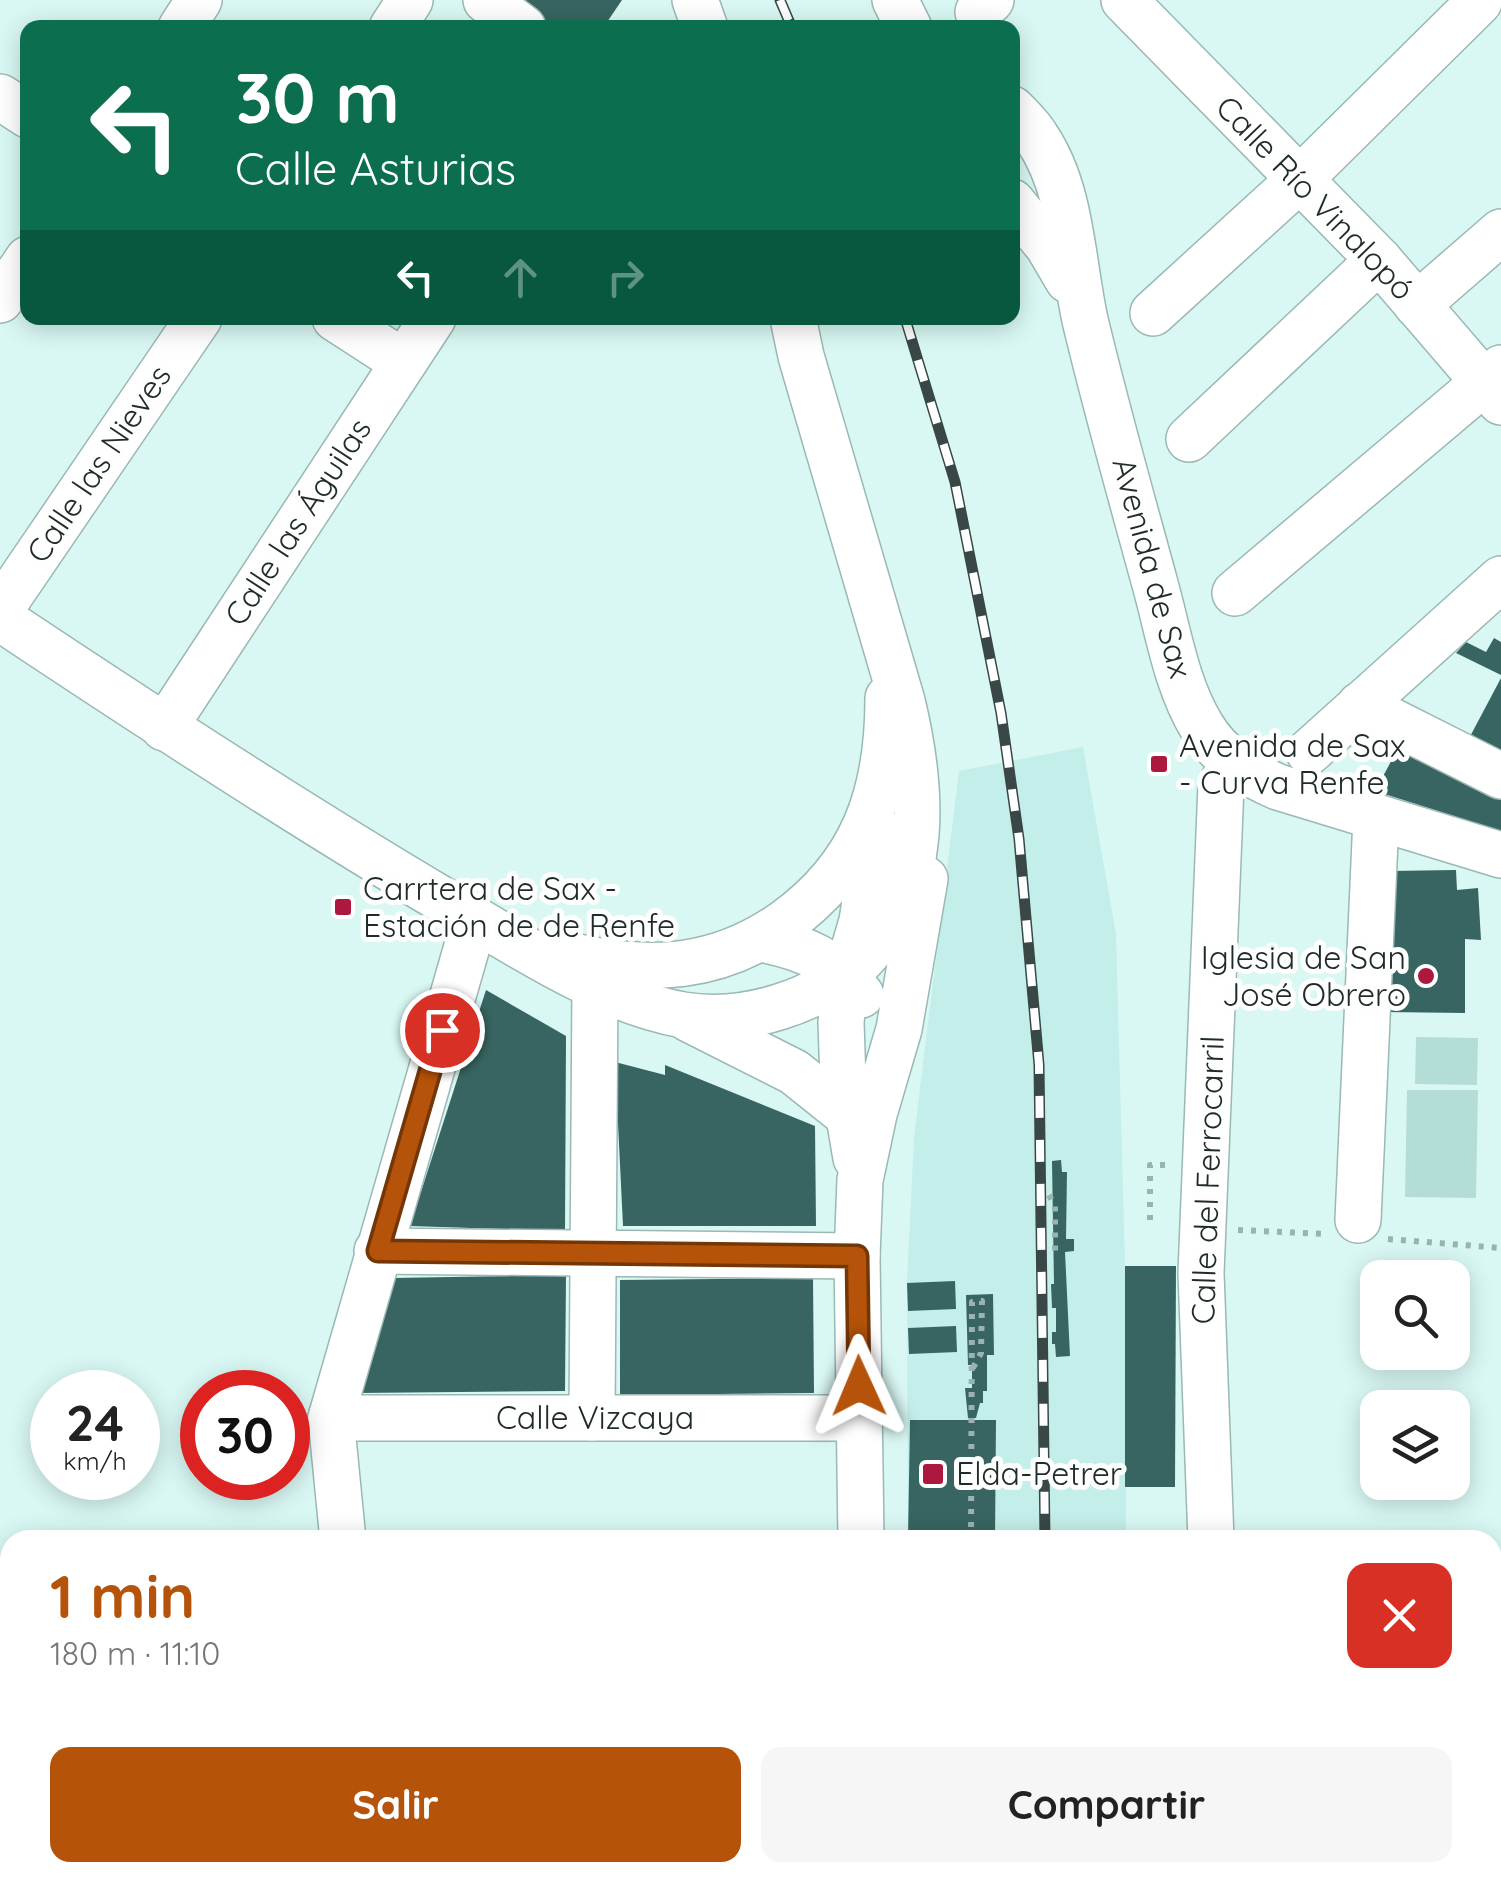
<!DOCTYPE html>
<html lang="es">
<head>
<meta charset="utf-8">
<style>
  body { margin:0; font-family:Quicksand,sans-serif; background:#f6f6f6; color:#222; height:100vh; display:flex; flex-direction:column; font-size:38px; white-space:nowrap }
  * { box-sizing:border-box; margin:0 }
  p { font-size:32px; color:#767676 }
  .icon { flex:none; width:55px; height:55px; fill:none; stroke:currentColor; stroke-width:2; stroke-linecap:round; stroke-linejoin:round }
  .map { position:relative; flex:1; overflow:hidden }
  .drawer { position:absolute; left:0px; top:1530px; width:1502px; height:352px; display:flex; flex-direction:column; background:#fff; border-radius:30px 30px 0 0; box-shadow:0 5px 25px #0003 }
  .drawer>* { flex:none }
  .top-card { position:absolute; left:20px; top:20px; width:1000px; height:305px; border-radius:20px; box-shadow:0 5px 25px #0003; background:#0b6e4f; color:#fff; overflow:hidden }
  .buttons { position:absolute; left:1360px; top:1260px; display:grid; gap:20px }
  .buttons a { display:grid; place-items:center; width:110px; height:110px; border-radius:20px; background:#fff; box-shadow:0 5px 25px #0003; font-size:50px }
  .speed { position:absolute; left:30px; top:1370px; display:flex; gap:20px; font-size:50px; font-weight:700; text-align:center }
  .speed>* { display:grid; place-content:center; width:130px; height:130px; border-radius:50%; background:#fff; box-shadow:0 5px 25px #0003; line-height:1 }
  .speed small { font-size:25px; font-weight:400 }
  .speed .limit { border:15px solid #d22; background:#fff; color:#111 }
  .pin { position:absolute; display:grid; place-items:center; width:85px; height:85px; color:#fff; margin:-42px; border:5px solid #fff; border-radius:50%; box-shadow:0 2px 10px #0007 }
  .me { position:absolute; width:110px; margin:-55px; rotate:359deg; stroke-linejoin:round; filter:drop-shadow(0 0 8px #0008) }
  .turn { display:flex; align-items:center; gap:35px; height:210px; padding:0 50px; font-size:45px }
  .turn .icon { width:130px; height:130px; stroke-width:2.5 }
  .turn b { display:block; font-size:70px; line-height:85px }
  .lanes { display:flex; align-items:center; height:95px; padding:0 50px; background:#0003; justify-content:center; gap:50px; direction:ltr }
  .lanes .off { opacity:.35 }
  .round { display:grid; place-items:center; flex:none; width:105px; height:105px; border-radius:20px; background:#f6f6f6 }
  .summary { display:flex; align-items:center; justify-content:space-between; height:170px; padding:0 50px }
  h1 { font-size:60px; font-weight:700; line-height:75px; color:#b45309 }
  .button { display:flex; gap:20px; margin-top:auto; padding:20px 50px }
  .button a { flex:1; height:115px; border-radius:20px; background:#b45309; color:#fff; font-size:40px; font-weight:700; line-height:115px; text-align:center }
  .button a+a { background:#f6f6f6; color:#222 }
  .map>svg:first-child { display:block }
  .built { fill:#c4eee9 }
  .green { fill:#b4ddd8 }
  .building { fill:#386561 }
  .lines { fill:none; stroke-linecap:round; stroke-linejoin:round }
  .minor-casing { stroke:#9ab8b4; stroke-width:48 }
  .path { stroke:#9ab3b0; stroke-width:6; stroke-dasharray:5 8; stroke-linecap:butt }
  .minor { stroke:#fff; stroke-width:45 }
  .rail-casing { stroke:#394847; stroke-width:11 }
  .rail { stroke:#fefefe; stroke-width:8; stroke-dasharray:22; stroke-linecap:butt }
  .route-casing { stroke:#753606; stroke-width:25 }
  .route { stroke:#b45309; stroke-width:18 }
  .poi-dot { fill:#ad183f; stroke:#fefefe; stroke-width:4 }
  .labels { text-anchor:middle; stroke-width:10; stroke-linejoin:round; paint-order:stroke }
  .street-label { font-size:32px; fill:#1f2b2a; stroke:#fefefe }
  .poi-label { font-size:32px; fill:#1f2b2a; stroke:#fefefe; text-anchor:start }
</style>
</head>
<body>
<div class="map">
<svg width="1501" height="1882" viewBox="0 0 1501 1882">
  <rect width="100%" height="100%" fill="#d9f8f4"/>
  <g class="built">
    <path d="M1083 747 1116 934 1125 1266 1126 1540H908L907 1283 914 1137 959 771Z"/>
    <path d="M917 1872H1137V1882H916Z"/>
  </g>
  <g class="green">
    <path d="M1416 1037 1478 1038 1477 1085 1415 1084Z"/>
    <path d="M1407 1090H1478L1476 1198 1405 1197Z"/>
  </g>
  <g class="building">
    <path d="M509 0H622L603 28H543Z"/>
    <path d="M1494 638 1501 642V675L1456 653 1466 642 1486 652Z"/>
    <path d="M1501 678V762L1465 746Z"/>
    <path d="M1401 743 1501 792V831L1375 791Z"/>
    <path d="M1456 870 1457 890 1478 888 1481 940 1465 939V1013L1385 1012 1390 871Z"/>
    <path d="M486 990 566 1036 565 1231 410 1226Z"/>
    <path d="M615 1062 665 1075V1065L815 1126 816 1226H623Z"/>
    <path d="M1061 1160 1062 1172H1067L1066 1239H1074V1251L1065 1252 1070 1356 1056 1357 1055 1344H1052V1332H1056V1308H1052L1051 1284H1054L1052 1161Z"/>
    <path d="M1125 1266H1176L1175 1487H1125Z"/>
    <path d="M566 1275 565 1391 358 1393 393 1278Z"/>
    <path d="M813 1278 814 1393 620 1395V1280Z"/>
    <path d="M955 1281 956 1309 908 1311 907 1283Z"/>
    <path d="M993 1294 994 1355H987V1391H983V1403H980L976 1418H968L965 1388H972V1365H968L966 1295Z"/>
    <path d="M956 1326 957 1352 909 1354 908 1328Z"/>
    <path d="M910 1420H996L995 1540H908Z"/>
  </g>
  <g class="lines">
    <g class="minor-casing">
      <g id="minor">
        <path d="M486 0 523 28"/>
        <path d="M695 0 705 28"/>
        <path d="M895 0 909 28"/>
        <path d="M1124 0 1379 260 1501 402"/>
        <path d="M978 12 991 0"/>
        <path d="M181 28 199 0"/>
        <path d="M392 28 410 0"/>
        <path d="M0 97 28 115"/>
        <path d="M1012 109C1021 118 1031 127 1037 138 1072 190 1072 260 1085 320 1106 408 1131 496 1155 584 1168 630 1176 685 1202 727 1220 757 1248 774 1278 787L1501 855"/>
        <path d="M1012 202 1048 246 1068 280"/>
        <path d="M0 300 28 259"/>
        <path d="M1417 305 1501 232"/>
        <path d="M1153 313 1301 178 1479 2"/>
        <path d="M335 318 403 362"/>
        <path d="M1189 439 1379 260"/>
        <path d="M1235 593 1501 368"/>
        <path d="M0 610 199 318"/>
        <path d="M0 618C147 716 294 812 446 902 516 943 600 1000 683 1015 744 1025 820 1002 863 958 931 888 923 788 902 701L801 356 793 318"/>
        <path d="M1360 705 1501 776"/>
        <path d="M164 728 433 318"/>
        <path d="M1309 752 1501 579"/>
        <path d="M761 939C803 947 834 960 861 995"/>
        <path d="M573 956C651 973 717 970 784 923 863 866 888 794 888 698"/>
        <path d="M689 1019 794 1072 849 1116"/>
        <path d="M856 1158 843 1082 841 1022 846 976 862 921 876 827"/>
        <path d="M1358 1220 1376 818"/>
        <path d="M377 1251 857 1256"/>
        <path d="M331 1418H860"/>
        <path d="M592 1418 595 984"/>
        <path d="M343 1540 331 1418 475 919"/>
        <path d="M861 1540 857 1256 860 1180 874 1114 899 1029 925 879"/>
        <path d="M1211 1540 1201 1273 1221 785 1233 762"/>
        <path d="M0 1693 10 1698"/>
        <path d="M70 1872 72 1882"/>
        <path d="M592 1882 595 1872"/>
      </g>
    </g>
    <g class="path">
      <path d="M1049 1195 1055 1206V1252"/>
      <path d="M1150 1220V1165H1169"/>
      <path d="M1238 1230 1325 1234"/>
      <path d="M1388 1239 1501 1248"/>
      <path d="M903 1540 904 1528"/>
      <path d="M971 1540 972 1302 982 1301 981 1353 973 1368"/>
    </g>
    <use href="#minor" class="minor"/>
    <g class="rail-casing">
      <g id="rail">
        <path d="M780 0 792 28"/>
        <path d="M905 318 955 482 1001 713 1019 839 1039 1065 1045 1540"/>
        <path d="M1048 1872V1882"/>
      </g>
    </g>
    <use href="#rail" class="rail"/>
  </g>
  <g class="lines">
    <g class="route-casing">
      <path id="route" d="M442 1030 378 1251 857 1256 859 1386"/>
    </g>
    <use href="#route" class="route"/>
  </g>
  <g class="poi-dot">
    <rect x="1149" y="754" width="20" height="20" rx="5"/>
    <rect x="333" y="897" width="20" height="20" rx="5"/>
    <circle cx="1426" cy="976" r="10"/>
    <rect x="921" y="1462" width="24" height="24" rx="5"/>
  </g>
  <g class="labels">
    <g class="street-label">
      <text transform="translate(1315 198) rotate(46)" y="11">Calle Río Vinalopó</text>
      <text transform="translate(99 464) rotate(-56)" y="11">Calle las Nieves</text>
      <text transform="translate(298 522) rotate(-57)" y="11">Calle las Águilas</text>
      <text transform="translate(1152 568) rotate(75)" y="11">Avenida de Sax</text>
      <text transform="translate(1208 1180) rotate(-88)" y="11">Calle del Ferrocarril</text>
      <text x="595" y="1429">Calle Vizcaya</text>
    </g>
    <g class="poi-label">
      <text x="1179" y="757">Avenida de Sax<tspan x="1179" dy="37">- Curva Renfe</tspan></text>
      <text x="363" y="900">Carrtera de Sax -<tspan x="363" dy="37">Estación de de Renfe</tspan></text>
      <text x="1406" y="969" text-anchor="end">Iglesia de San<tspan x="1406" dy="37">José Obrero</tspan></text>
      <text x="956" y="1485">Elda-Petrer</text>
    </g>
  </g>
</svg>
<div class="buttons">
<a><svg class="icon" aria-label="search" viewBox="0 0 24 24"><circle cx="10" cy="10" r="6"/><path d="M15 15l6 6"/></svg></a>
<a><svg class="icon" aria-label="layers" viewBox="0 0 24 24"><path d="M12 4l9 5-9 5-9-5zM3 14l9 5 9-5"/></svg></a>
</div>
<div class="speed"><div>24<small>km/h</small></div><div class="limit">30</div></div>
<div class="pin" style="left:442px;top:1030px;background:#d93025"><svg class="icon" aria-label="arrive" viewBox="0 0 24 24"><path d="M6 21V4h12l-3 4 3 4H6"/></svg></div>
<svg class="me" style="left:859px;top:1386px" viewBox="-20 -20 40 40"><path d="M0-17L14 15 0 8-14 15z" fill="#b45309" stroke="#fff" stroke-width="4"/></svg>
<div class="top-card">
<div class="turn"><svg class="icon" aria-label="left" viewBox="0 0 24 24"><path d="M17 20v-9H6M10 6l-5 5 5 5"/></svg><div><b>30 m</b>Calle Asturias</div></div>
<div class="lanes"><svg class="icon" aria-label="left" viewBox="0 0 24 24"><path d="M17 20v-9H6M10 6l-5 5 5 5"/></svg><svg class="icon off" aria-label="ahead" viewBox="0 0 24 24"><path d="M12 20V5M6 11l6-6 6 6"/></svg><svg class="icon off" aria-label="right" viewBox="0 0 24 24"><path d="M7 20v-9h11M14 6l5 5-5 5"/></svg></div>
</div>
<section class="drawer">
<div class="summary"><div><h1>1 min</h1><p>180 m · 11:10</p></div><a class="round" style="background:#d93025;color:#fff"><svg class="icon" aria-label="close" viewBox="0 0 24 24"><path d="M6 6l12 12M18 6L6 18"/></svg></a></div>
<div class="button"><a>Salir</a><a>Compartir</a></div>
</section>
</div>
</body>
</html>
